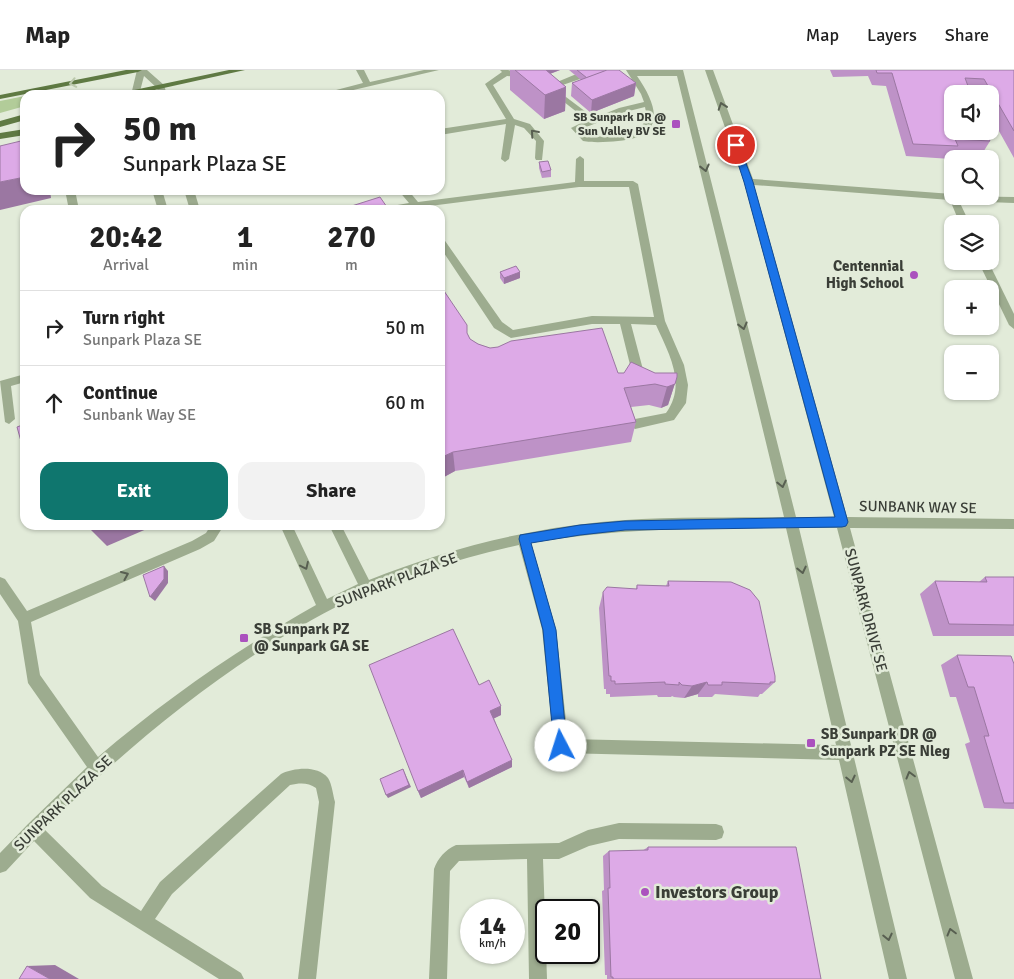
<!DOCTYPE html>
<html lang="en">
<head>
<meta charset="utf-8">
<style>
  body { margin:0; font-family:Signika,sans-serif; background:#f2f2f2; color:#222; height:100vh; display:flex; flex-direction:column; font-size:19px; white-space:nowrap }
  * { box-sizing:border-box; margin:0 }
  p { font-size:16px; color:#767676 }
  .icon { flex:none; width:28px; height:28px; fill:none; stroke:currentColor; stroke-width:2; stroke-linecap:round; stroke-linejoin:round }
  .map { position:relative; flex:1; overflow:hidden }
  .side { position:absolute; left:20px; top:135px; width:425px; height:325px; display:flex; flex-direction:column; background:#fff; border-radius:15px; box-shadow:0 1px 4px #0004 }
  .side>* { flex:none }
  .guide { position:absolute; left:20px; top:20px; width:425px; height:105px; border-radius:15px; box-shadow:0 1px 4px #0004; background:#fff; color:#222; overflow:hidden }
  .tools { position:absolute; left:944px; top:15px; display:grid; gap:10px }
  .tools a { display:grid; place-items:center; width:55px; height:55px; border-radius:10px; background:#fff; box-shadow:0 1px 4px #0004; font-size:25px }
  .speed { position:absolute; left:460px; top:829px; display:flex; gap:10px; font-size:25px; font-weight:700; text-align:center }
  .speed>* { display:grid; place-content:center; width:65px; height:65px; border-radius:50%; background:#fff; box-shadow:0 1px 4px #0004; line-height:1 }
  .speed small { font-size:12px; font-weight:400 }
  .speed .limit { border:2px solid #111; border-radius:8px; background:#fff; color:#111 }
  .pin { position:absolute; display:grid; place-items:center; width:42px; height:42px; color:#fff; margin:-21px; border:2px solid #fff; border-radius:50%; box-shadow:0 1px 5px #0007 }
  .me { position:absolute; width:55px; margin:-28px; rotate:355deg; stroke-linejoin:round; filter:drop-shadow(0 0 4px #0008) }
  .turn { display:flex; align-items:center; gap:18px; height:105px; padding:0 20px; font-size:22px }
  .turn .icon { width:65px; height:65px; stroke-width:2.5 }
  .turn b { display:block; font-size:35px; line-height:42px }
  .eta { display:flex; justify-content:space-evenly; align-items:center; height:85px; text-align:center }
  .eta b { font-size:30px; font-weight:700; line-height:35px }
  .button { display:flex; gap:10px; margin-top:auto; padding:10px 20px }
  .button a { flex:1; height:58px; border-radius:15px; background:#0f766e; color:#fff; font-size:20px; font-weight:700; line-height:58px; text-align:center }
  .button a+a { background:#f2f2f2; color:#222 }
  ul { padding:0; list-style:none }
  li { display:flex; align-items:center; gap:15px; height:75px; padding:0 20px; border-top:1px solid #e0e0e0 }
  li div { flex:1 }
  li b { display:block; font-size:19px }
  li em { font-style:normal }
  header { display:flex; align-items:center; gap:30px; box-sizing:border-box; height:70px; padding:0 25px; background:#fff; border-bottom:1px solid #e0e0e0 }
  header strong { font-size:24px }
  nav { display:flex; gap:28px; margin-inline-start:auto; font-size:18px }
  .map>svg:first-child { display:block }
  .green { fill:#b2cc99 }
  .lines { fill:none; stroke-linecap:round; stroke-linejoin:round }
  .minor { fill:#9dac8f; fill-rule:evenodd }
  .major { fill:#5f7a43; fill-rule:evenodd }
  .wall { fill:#be92c7 }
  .shaded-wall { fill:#9b77a2 }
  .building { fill:#ddaae7; stroke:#9b77a2 }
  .oneway { stroke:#bbc9ac }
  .oneway2 { stroke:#585f51 }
  .route { fill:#1a73e8; stroke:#114b97 }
  .poi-dot { fill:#ab51be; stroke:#e2ebd9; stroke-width:2 }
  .labels { text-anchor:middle; stroke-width:5; stroke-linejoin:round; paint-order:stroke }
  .far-poi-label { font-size:12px; font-weight:bold; fill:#3a3e37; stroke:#e2ebd9; text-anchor:end }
  .poi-label { font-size:15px; font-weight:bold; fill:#3a3e37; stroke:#e2ebd9; text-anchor:start }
  .street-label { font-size:15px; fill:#3a3e37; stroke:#e2ebd9 }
  .near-poi-label { font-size:18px; font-weight:bold; fill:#3a3e37; stroke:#e2ebd9; text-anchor:start }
</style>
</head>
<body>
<header>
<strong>Map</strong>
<nav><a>Map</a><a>Layers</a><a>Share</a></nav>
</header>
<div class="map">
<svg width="1014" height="909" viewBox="0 0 1014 909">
  <rect width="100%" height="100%" fill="#e2ebd9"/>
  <path class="green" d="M25 26V36L0 43V31Z"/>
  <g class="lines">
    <g class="minor">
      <path d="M137 0H147L164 15 167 25H159L157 18 144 6 139 25H131Z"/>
      <path d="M356 0H364L370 12 424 0H439L332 25H317L363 13Z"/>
      <path d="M500 0H508L529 6 525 8 507 6 493 15 514 49 530 54 544 71 542 90H536L535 88 536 71 524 58 515 55 509 89 505 92 501 89 506 54 440 65V59L506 49 485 14 502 2Z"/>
      <path d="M626 0H683L796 447H834L744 112 705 0H713L753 109 952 124V126L1014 127V133L959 131 970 154H960L950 130 754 115 847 447 1014 449V459L850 458 973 909H955L837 458H799L907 909H889L839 690 561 683 556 681 554 676 542 559 519 475C461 488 402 506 348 531 236 586 133 671 44 759L102 816 141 841 160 812 281 704C294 698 317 695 328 708 332 714 333 725 335 732L316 909H298L319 732 316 718C308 712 299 713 290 715L172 824 155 849 241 903 244 909H219L90 828 34 771 6 801 0 803V783L28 754 87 697 28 613 18 551 0 524V507L5 509 27 541 192 471 206 463 211 455H224L214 471 200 479 31 552 40 605 98 687C166 629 238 579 316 535L280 455H292L327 529 358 514 329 455H341L369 510C444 480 521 460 601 452 662 446 723 448 784 447L677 6H637C658 36 667 67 618 71 607 72 594 73 583 71L571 58 587 50 545 17 574 5H580V9L554 18 594 48 619 38 644 32 641 24ZM645 37C653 69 609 67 588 66L581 59 625 42ZM786 458 836 675 568 669 556 559 531 473C616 458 701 458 786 458Z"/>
      <path d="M580 86 584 89V111H633L638 114 665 251 684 295 688 315 686 333 674 350 635 359 629 354 635 349 666 343C687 314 669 284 656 255L631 254 646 311 640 315 634 311 620 254H592L511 268 494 258 440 177V167L443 168 502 252 513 260 592 246 654 247 629 117H579L422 137 424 140 413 138 381 140 386 137 409 133 398 120H408L418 132 575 112 576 89Z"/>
      <path d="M65 120H75L79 140H69Z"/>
      <path d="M152 120H162L168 140H158Z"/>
      <path d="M184 120H194L200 140H190Z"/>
      <path d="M978 191H988L1014 244V259L1009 255Z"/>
      <path d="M25 304V312L11 316 15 349 9 354 5 352 0 311Z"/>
      <path d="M619 753 716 754 722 756 724 762 722 768 716 770 619 769 589 776 559 789H543L547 909H529L527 789 459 791 450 801 447 909H429L434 799C438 788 445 780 456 775L559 773 588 760Z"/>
    </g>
    <g class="major">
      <path d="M126 0H142L138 2 0 29V25Z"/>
      <path d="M229 0H245L132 25H116L120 23Z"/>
      <path d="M25 44V50L0 57V51Z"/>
      <path d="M25 59V65L0 69V63Z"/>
    </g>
  </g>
  <g class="wall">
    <path d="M510 0H560L550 4 566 17 565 41 544 49 510 20Z"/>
    <path d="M569 0H605L636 13 634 26 591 43 571 26 572 13 581 10Z"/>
    <path d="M830 0H1014V88L990 45V24H979L977 21H970L990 71 982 84 954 82 951 89 906 86 886 16 872 15 868 6 833 7Z"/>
    <path d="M539 92 551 100V107L542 108 539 98Z"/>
    <path d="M500 202H520V208L504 214 500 208Z"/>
    <path d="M468 265 470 269 478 274 490 278 618 303H655L677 307 668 335 661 338 649 335 631 337 636 352 631 372 455 401 444 407Z"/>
    <path d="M985 507H1014V566H933L920 524 935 511 979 512Z"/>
    <path d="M668 511 775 612 762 624H760L758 627 715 624 712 627H698V624L684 628 674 627 672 626 671 627H658L657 625 610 627V624H606V619H604L599 538 603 522 636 519 637 515 666 516Z"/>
    <path d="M957 585 1014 594V739L984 738 965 674 970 672 956 627H950L941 595Z"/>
    <path d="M479 615 501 645 494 648 512 697 469 718 464 707 421 728 418 721Z"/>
    <path d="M648 777 821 909H607V905H605L602 821 604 820 603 786 609 781H642Z"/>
  </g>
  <g class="shaded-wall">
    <path d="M544 0H560L544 6Z"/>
    <path d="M636 13 634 26 591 43 592 30Z"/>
    <path d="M566 17 565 41 544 49 545 25Z"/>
    <path d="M25 107V120H50L51 128 0 140V112Z"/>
    <path d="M520 202V208L504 214V208Z"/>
    <path d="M677 307 668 335 661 338 667 317Z"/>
    <path d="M453 382 455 401 444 407 440 408V388Z"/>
    <path d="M97 455H156L107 476 89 458Z"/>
    <path d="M164 496 168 501V513L155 531 150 527Z"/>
    <path d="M707 612 698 624 684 628 692 616Z"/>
    <path d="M501 636V645L491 650 490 641Z"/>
    <path d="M512 690V697L469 718 467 712Z"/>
    <path d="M403 699 411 717 388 728 386 725Z"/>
    <path d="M463 700 464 707 421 728 418 721Z"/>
    <path d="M55 895 79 909H50L27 896Z"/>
  </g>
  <g class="building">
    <path d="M515 0H546L566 17 545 25Z"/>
    <path d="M577 0H605L606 1 587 8Z"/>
    <path d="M607 0H619L636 13 592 30 572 13Z"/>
    <path d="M876 0H1014V61L984 9 965 8 971 24H952V61H986L990 71 955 69 958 76 913 74 892 3H877Z"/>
    <path d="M297 22 305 24 306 25H282Z"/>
    <path d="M270 23 272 25H256L259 24Z"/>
    <path d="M25 70V107L0 112V76Z"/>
    <path d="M548 91 551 100 542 102 539 92Z"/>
    <path d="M380 127 389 140H339Z"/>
    <path d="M516 196 520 202 504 208 500 202Z"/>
    <path d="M440 215 467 255V263L470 269 478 274 490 278 498 277 511 271 602 258 618 303H624L631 292 655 303H677V307L675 314 667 317 655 314 624 318 636 352 453 382 440 388Z"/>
    <path d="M25 354V383L24 382 17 357Z"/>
    <path d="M88 455H97L89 458Z"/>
    <path d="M164 496V509L150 527 143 505Z"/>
    <path d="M985 507H1014V555L949 554 935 511 987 512Z"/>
    <path d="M668 511 731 512 750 520 759 531 775 606V612H770V614L722 612V615H708L707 612 692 616 682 615 679 612V615L665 614V612L615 614V611H611V606H609L603 522 607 517 637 519V515L669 516Z"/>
    <path d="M453 559 479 615 489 610 501 636 490 641 512 690 467 712 463 700 418 721 369 595Z"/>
    <path d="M957 585 1011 586 1014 594V733H1004L984 666H989L974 617H968Z"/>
    <path d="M403 699 409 715 386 725 380 709Z"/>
    <path d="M648 777H796L821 909H613V907H611L608 818H610L609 781 648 780Z"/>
    <path d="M27 896 50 909H19Z"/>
  </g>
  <defs><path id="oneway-chevron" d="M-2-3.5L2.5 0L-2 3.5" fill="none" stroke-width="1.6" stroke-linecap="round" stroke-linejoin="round" transform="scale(1.25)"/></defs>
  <use class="oneway" href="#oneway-chevron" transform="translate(73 13) rotate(169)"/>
  <g class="oneway2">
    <use href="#oneway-chevron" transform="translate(722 36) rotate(-109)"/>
    <use href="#oneway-chevron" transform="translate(534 63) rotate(-131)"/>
    <use href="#oneway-chevron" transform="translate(705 98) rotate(76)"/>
    <use href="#oneway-chevron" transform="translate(743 256) rotate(76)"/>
    <use href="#oneway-chevron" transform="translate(782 414) rotate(77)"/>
    <use href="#oneway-chevron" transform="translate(305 496) rotate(65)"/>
    <use href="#oneway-chevron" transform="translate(802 500) rotate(77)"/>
    <use href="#oneway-chevron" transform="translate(125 505) rotate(-23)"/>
    <use href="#oneway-chevron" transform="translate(910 705) rotate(-105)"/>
    <use href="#oneway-chevron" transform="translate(851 709) rotate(77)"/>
    <use href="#oneway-chevron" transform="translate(951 862) rotate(-105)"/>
    <use href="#oneway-chevron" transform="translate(888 867) rotate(77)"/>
  </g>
  <path class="route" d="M733 73 739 75 753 112 848 452 846 456 842 457 625 460 580 465 531 473 556 560 567 676 565 681 561 683 556 681 554 676 543 560 519 469 520 465 580 455 625 451 835 447 744 112 732 75Z"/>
  <g class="poi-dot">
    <rect x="671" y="49" width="10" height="10" rx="2.5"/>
    <circle cx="914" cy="205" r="5"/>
    <rect x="239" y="563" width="10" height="10" rx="2.5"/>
    <rect x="806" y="668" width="10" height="10" rx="2.5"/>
    <circle cx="645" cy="822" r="5"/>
  </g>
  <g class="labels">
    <g class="far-poi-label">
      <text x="666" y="51">SB Sunpark DR @<tspan x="666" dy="14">Sun Valley BV SE</tspan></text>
    </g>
    <g class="poi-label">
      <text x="904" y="201" text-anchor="end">Centennial<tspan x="904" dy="17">High School</tspan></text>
      <text x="254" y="564">SB Sunpark PZ<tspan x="254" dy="17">@ Sunpark GA SE</tspan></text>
      <text x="821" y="669">SB Sunpark DR @<tspan x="821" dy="17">Sunpark PZ SE Nleg</tspan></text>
    </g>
    <g class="street-label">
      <text transform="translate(918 437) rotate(1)" y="5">SUNBANK WAY SE</text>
      <text transform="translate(396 510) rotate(-21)" y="5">SUNPARK PLAZA SE</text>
      <text transform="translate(866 540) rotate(75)" y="5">SUNPARK DRIVE SE</text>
      <text transform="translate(63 733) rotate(-44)" y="5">SUNPARK PLAZA SE</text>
    </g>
    <g class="near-poi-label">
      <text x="655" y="828">Investors Group</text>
    </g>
  </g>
</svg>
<div class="tools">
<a><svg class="icon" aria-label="sound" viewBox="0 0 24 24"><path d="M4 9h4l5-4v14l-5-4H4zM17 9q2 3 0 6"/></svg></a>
<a><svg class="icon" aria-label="search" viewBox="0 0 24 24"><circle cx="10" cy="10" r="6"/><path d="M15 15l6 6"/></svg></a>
<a><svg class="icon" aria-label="layers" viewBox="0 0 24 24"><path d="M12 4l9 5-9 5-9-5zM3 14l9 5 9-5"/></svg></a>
<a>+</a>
<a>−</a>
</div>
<div class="speed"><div>14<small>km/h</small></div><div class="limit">20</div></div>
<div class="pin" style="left:736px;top:75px;background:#d93025"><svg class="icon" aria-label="arrive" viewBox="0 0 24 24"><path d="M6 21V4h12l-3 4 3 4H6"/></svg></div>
<svg class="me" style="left:561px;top:676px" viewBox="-20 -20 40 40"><circle r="19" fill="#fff"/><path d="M0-13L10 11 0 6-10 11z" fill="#1a73e8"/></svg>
<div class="guide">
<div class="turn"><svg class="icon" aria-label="right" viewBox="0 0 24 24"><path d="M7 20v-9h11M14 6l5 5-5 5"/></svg><div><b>50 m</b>Sunpark Plaza SE</div></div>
</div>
<section class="side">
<div class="eta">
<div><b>20:42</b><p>Arrival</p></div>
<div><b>1</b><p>min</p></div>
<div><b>270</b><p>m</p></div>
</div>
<ul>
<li><svg class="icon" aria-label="right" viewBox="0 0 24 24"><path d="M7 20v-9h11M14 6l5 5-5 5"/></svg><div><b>Turn right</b><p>Sunpark Plaza SE</p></div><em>50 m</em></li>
<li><svg class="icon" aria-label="ahead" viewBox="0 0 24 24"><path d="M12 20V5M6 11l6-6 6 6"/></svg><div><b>Continue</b><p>Sunbank Way SE</p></div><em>60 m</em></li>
</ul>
<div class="button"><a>Exit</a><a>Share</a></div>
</section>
</div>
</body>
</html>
